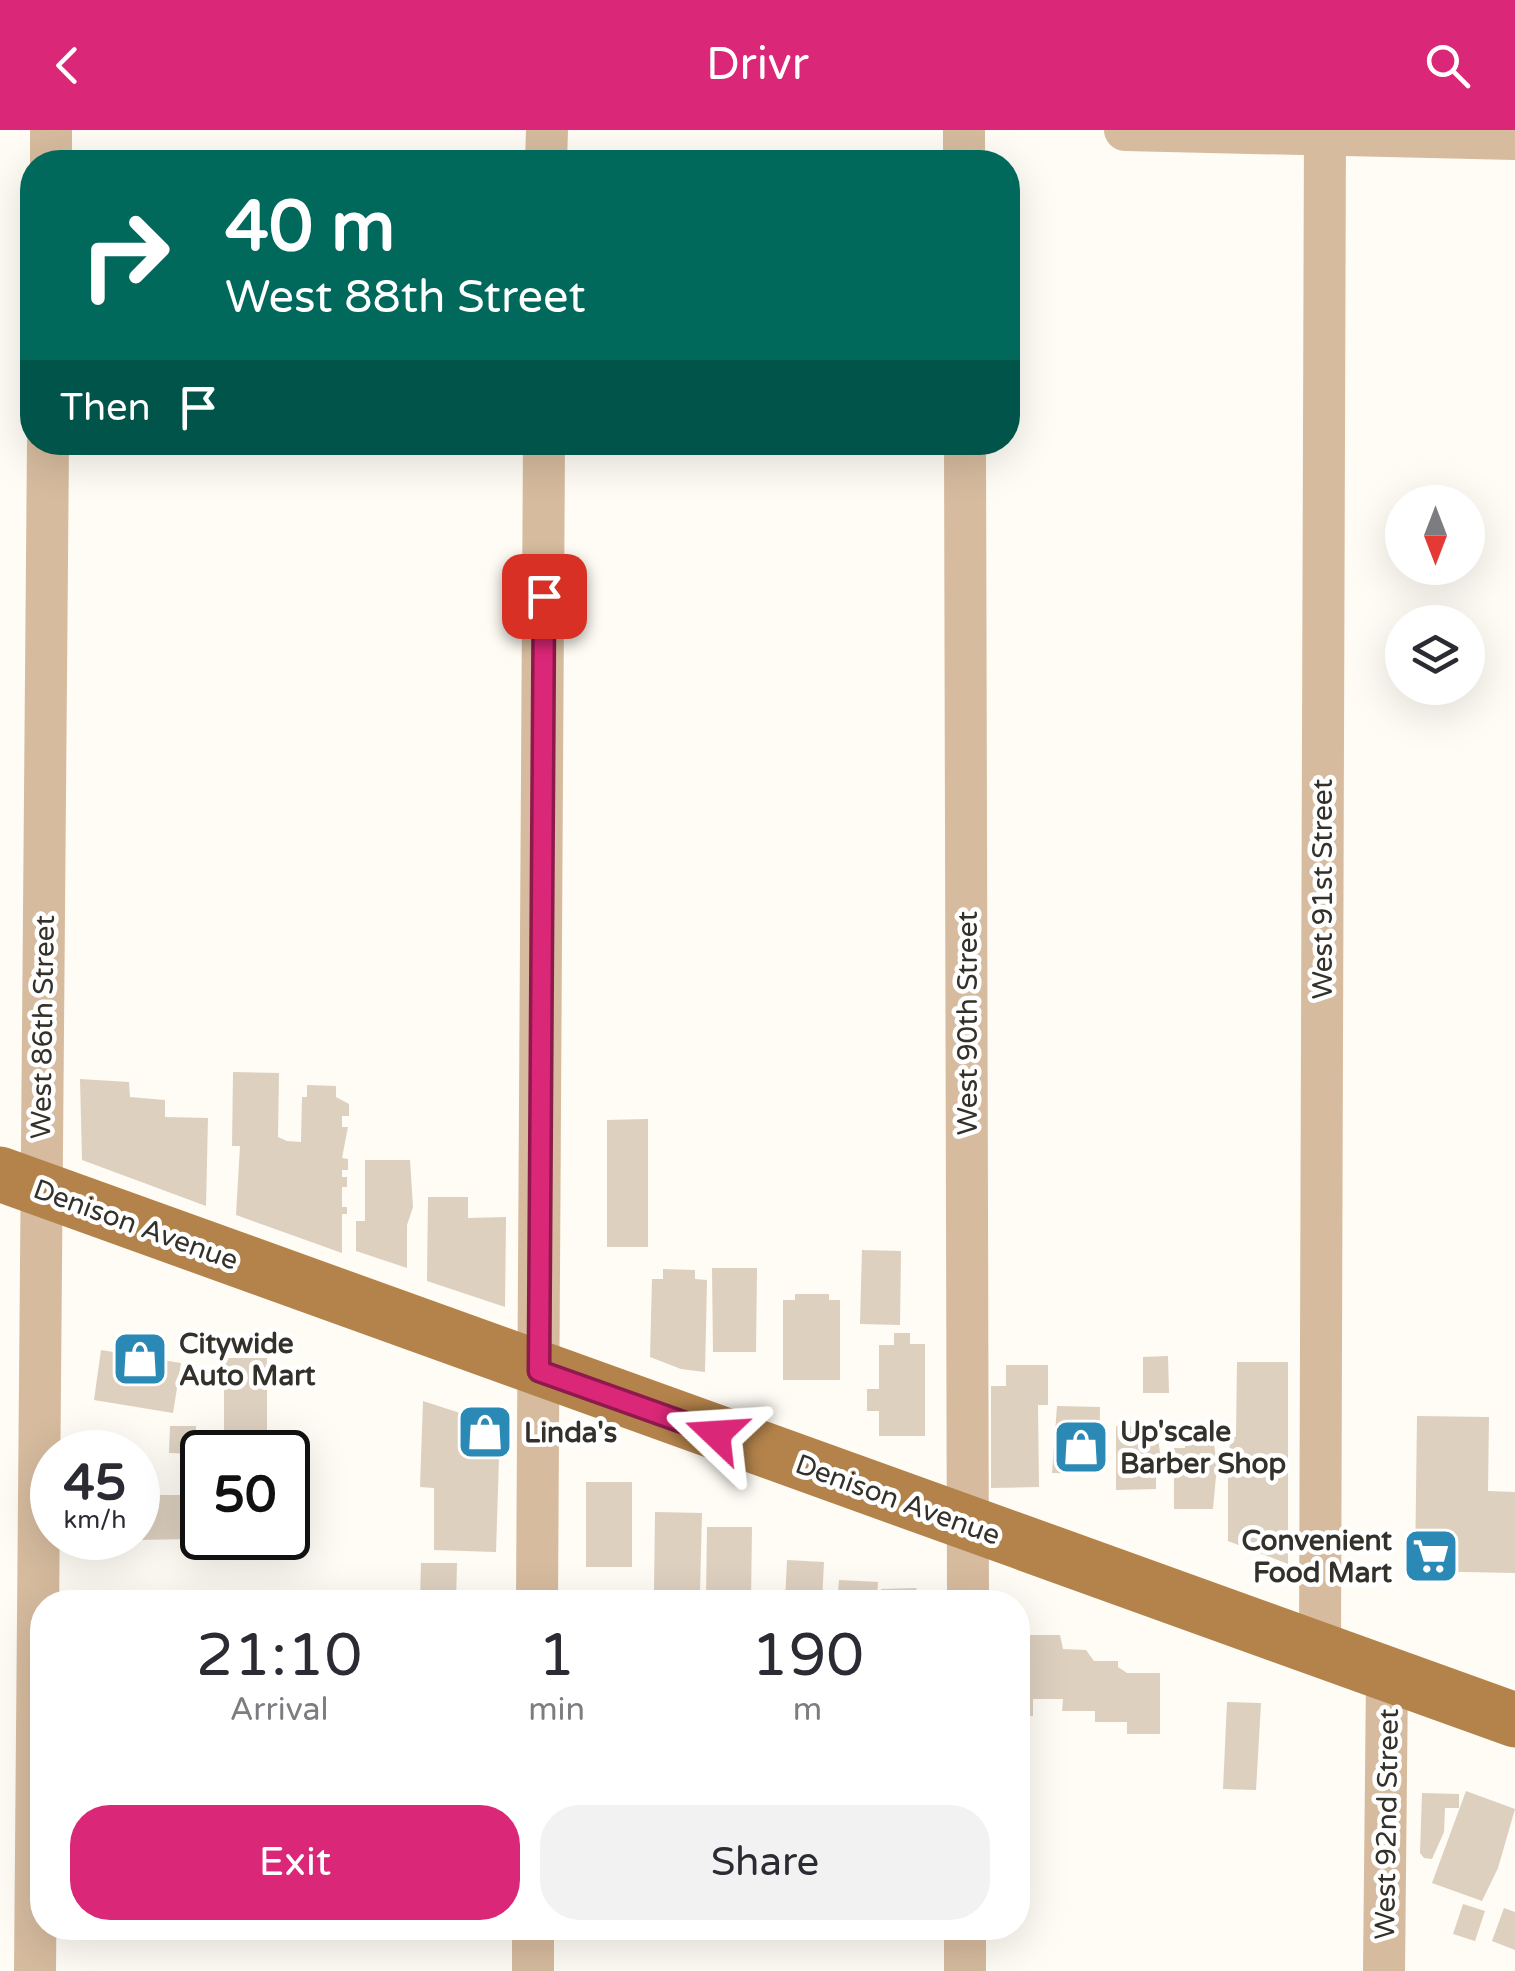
<!DOCTYPE html>
<html lang="en">
<head>
<meta charset="utf-8">
<style>
  body { margin:0; font-family:"Varela Round",sans-serif; background:#f2f2f3; color:#2b2b33; height:100vh; display:flex; flex-direction:column; font-size:38px; white-space:nowrap }
  * { box-sizing:border-box; margin:0 }
  p { font-size:32px; color:#7c7c81 }
  .icon { flex:none; width:55px; height:55px; fill:none; stroke:currentColor; stroke-width:2; stroke-linecap:round; stroke-linejoin:round }
  .map { position:relative; flex:1; overflow:hidden }
  .panel { position:absolute; left:30px; top:1460px; width:1000px; height:350px; display:flex; flex-direction:column; background:#fff; border-radius:40px; box-shadow:0 10px 40px #0002 }
  .panel>* { flex:none }
  .hud { position:absolute; left:20px; top:20px; width:1000px; height:305px; border-radius:40px; box-shadow:0 10px 40px #0002; background:#00695c; color:#fff; overflow:hidden }
  .needle { width:65px; rotate:180deg }
  .fabs { position:absolute; left:1385px; top:355px; display:grid; gap:20px }
  .fabs a { display:grid; place-items:center; width:100px; height:100px; border-radius:50%; background:#fff; box-shadow:0 10px 40px #0002; font-size:50px }
  .speed { position:absolute; left:30px; top:1300px; display:flex; gap:20px; font-size:50px; font-weight:700; text-align:center }
  .speed>* { display:grid; place-content:center; width:130px; height:130px; border-radius:50%; background:#fff; box-shadow:0 10px 40px #0002; line-height:1 }
  .speed small { font-size:25px; font-weight:400 }
  .speed .limit { border:5px solid #111; border-radius:15px; background:#fff; color:#111 }
  .pin { position:absolute; display:grid; place-items:center; width:85px; height:85px; color:#fff; margin:-42px; border-radius:20px; box-shadow:0 5px 15px #0006 }
  .me { position:absolute; width:110px; margin:-55px; rotate:290deg; stroke-linejoin:round; filter:drop-shadow(0 0 8px #0008) }
  .turn { display:flex; align-items:center; gap:35px; height:210px; padding:0 40px; font-size:45px }
  .turn .icon { width:130px; height:130px; stroke-width:2.5 }
  .turn b { display:block; font-size:70px; line-height:85px }
  .then { display:flex; align-items:center; height:95px; padding:0 40px; background:#0003; gap:20px; font-size:38px }
  .eta { display:flex; justify-content:space-evenly; align-items:center; height:170px; text-align:center }
  .eta b { font-size:60px; font-weight:600; line-height:70px }
  .button { display:flex; gap:20px; margin-top:auto; padding:20px 40px }
  .button a { flex:1; height:115px; border-radius:40px; background:#db2777; color:#fff; font-size:40px; font-weight:600; line-height:115px; text-align:center }
  .button a+a { background:#f2f2f3; color:#2b2b33 }
  header { display:flex; justify-content:space-between; align-items:center; height:130px; padding:0 40px; background:#db2777; color:#fff; font-size:45px; font-weight:600 }
  .map>svg:first-child { display:block }
  .building { fill:#ddd0bf }
  .lines { fill:none; stroke-linecap:round; stroke-linejoin:round }
  .minor { stroke:#d6bb9e; stroke-width:42 }
  .major { stroke:#b4834b; stroke-width:55 }
  .route-casing { stroke:#8e194d; stroke-width:25 }
  .route { stroke:#db2777; stroke-width:18 }
  .labels { text-anchor:middle; stroke-width:9; stroke-linejoin:round; paint-order:stroke }
  .street-label { font-size:28px; fill:#34312a; stroke:#fff }
  .poi-label { font-size:28px; font-weight:bold; fill:#34312a; stroke:#fff; text-anchor:start }
</style>
</head>
<body>
<header><svg class="icon" aria-label="back" viewBox="0 0 24 24"><path d="M15 5l-7 7 7 7"/></svg>Drivr<svg class="icon" aria-label="search" viewBox="0 0 24 24"><circle cx="10" cy="10" r="6"/><path d="M15 15l6 6"/></svg></header>
<div class="map">
<svg width="1515" height="1841" viewBox="0 0 1515 1841">
  <rect width="100%" height="100%" fill="#fefcf4"/>
  <g class="building">
    <path d="M233 942 279 943 278 1007 287 1011 301 1012 302 967H307V955L336 956V967L349 974V986H342V997H348L342 1028 348 1029V1040H342V1047H347V1057H342V1077H347V1084H342V1123L236 1085 240 1016H232Z"/>
    <path d="M80 949 129 952 130 967 165 970V987L208 988 206 1076 82 1030Z"/>
    <path d="M648 989V1117H607V990Z"/>
    <path d="M365 1030H410L413 1077 407 1095V1138L356 1121V1091H365Z"/>
    <path d="M428 1067H468V1088L506 1087 505 1177 427 1151Z"/>
    <path d="M862 1120 901 1121 900 1195 860 1194Z"/>
    <path d="M712 1138H757L756 1222H713Z"/>
    <path d="M663 1139 695 1140V1149L707 1150 705 1242 681 1239 650 1227 652 1149H663Z"/>
    <path d="M795 1164H829V1170H840V1250H783V1170H795Z"/>
    <path d="M894 1203H910V1214H925V1306H879V1281H867V1259H879V1215H894Z"/>
    <path d="M101 1220 181 1233 173 1283 94 1270Z"/>
    <path d="M1168 1226 1169 1263H1143V1227Z"/>
    <rect x="224" y="1228" width="43" height="83"/>
    <path d="M1237 1232H1288V1434L1228 1411V1327L1231 1307H1236Z"/>
    <path d="M1006 1235H1048V1275H1038L1039 1357 991 1358V1256H1006Z"/>
    <path d="M423 1271 500 1296 496 1422 434 1420V1358L420 1357Z"/>
    <path d="M1057 1276 1100 1277 1099 1344 1052 1343Z"/>
    <path d="M1417 1286 1489 1287 1488 1361 1515 1362V1443L1415 1441Z"/>
    <path d="M170 1296H196L195 1324 169 1323Z"/>
    <path d="M1116 1296H1156L1161 1329H1156V1359L1116 1360Z"/>
    <path d="M1185 1307H1213L1217 1335 1213 1379H1174V1318H1185Z"/>
    <rect x="586" y="1352" width="46" height="85"/>
    <rect x="288" y="1361" width="22" height="29"/>
    <path d="M138 1365H186L187 1409 138 1410Z"/>
    <path d="M655 1382 702 1383 700 1461H654Z"/>
    <path d="M707 1397H752L751 1470 706 1469Z"/>
    <path d="M787 1430 824 1432 822 1472H785Z"/>
    <path d="M421 1433H457L456 1472H420Z"/>
    <path d="M839 1450 878 1452 877 1472H837Z"/>
    <path d="M916 1458 921 1472H881V1459Z"/>
    <path d="M1018 1505H1060L1063 1519 1086 1520 1094 1531H1118V1537L1127 1543H1160V1604H1127V1592H1095V1581H1062L1063 1569H1033V1586L1018 1585Z"/>
    <path d="M1227 1572 1261 1573 1256 1660 1223 1659Z"/>
    <path d="M1466 1661 1515 1679 1498 1738 1482 1771 1432 1753Z"/>
    <path d="M1422 1663 1459 1664V1678H1445L1444 1702 1432 1729 1424 1728 1420 1723Z"/>
    <path d="M1463 1774 1485 1781 1475 1811 1453 1804Z"/>
    <path d="M1504 1778 1515 1782V1820L1492 1811Z"/>
  </g>
  <g class="lines">
    <g class="minor">
      <path d="M964 0V32"/>
      <path d="M1125 0 1515 9"/>
      <path d="M51 32V0"/>
      <path d="M546 32 547 0"/>
      <path d="M965 312 968 1472"/>
      <path d="M537 1472 544 312"/>
      <path d="M1320 1518 1325 0"/>
      <path d="M35 1841 48 312"/>
      <path d="M533 1841V1798"/>
      <path d="M965 1841V1798"/>
      <path d="M1384 1841 1387 1546"/>
    </g>
    <path class="major" d="M0 1044 1515 1590"/>
  </g>
  <g class="lines">
    <g class="route-casing">
      <path id="route" d="M544 466 539 1241 716 1304"/>
    </g>
    <use href="#route" class="route"/>
  </g>
  <defs>
    <g id="shop-square" transform="scale(2.875)"><rect x="-9" y="-9" width="18" height="18" rx="4" fill="#2b89b5" stroke="#fff"/><path d="M-5-2.5h2.3a2.7 3.5 0 0 1 5.4 0H5L5.5 6h-11ZM-1.5-2.5h3a1.5 2.3 0 0 0-3 0Z" fill="#fff"/></g>
    <g id="supermarket-square" transform="scale(2.875)"><rect x="-9" y="-9" width="18" height="18" rx="4" fill="#2b89b5" stroke="#fff"/><path d="M-6-5.5h2.5l.6 2H6L4.5 2H-2.5L-4.4-4H-6ZM-1.5 3.2a1.3 1.3 0 1 0 .1 0ZM3 3.2a1.3 1.3 0 1 0 .1 0Z" fill="#fff"/></g>
  </defs>
  <g fill-rule="evenodd">
    <use href="#shop-square" x="140" y="1229"/>
    <use href="#shop-square" x="485" y="1302"/>
    <use href="#shop-square" x="1081" y="1317"/>
    <use href="#supermarket-square" x="1431" y="1426"/>
  </g>
  <g class="labels">
    <g class="street-label">
      <text transform="translate(1322 759) rotate(-90)" y="10">West 91st Street</text>
      <text transform="translate(967 893) rotate(-90)" y="10">West 90th Street</text>
      <text transform="translate(42 897) rotate(-89)" y="10">West 86th Street</text>
      <text transform="translate(136 1094) rotate(20)" y="10">Denison Avenue</text>
      <text transform="translate(898 1369) rotate(20)" y="10">Denison Avenue</text>
      <text transform="translate(1386 1694) rotate(-89)" y="10">West 92nd Street</text>
    </g>
    <g class="poi-label">
      <text x="179" y="1223">Citywide<tspan x="179" dy="32">Auto Mart</tspan></text>
      <text x="1120" y="1311">Up'scale<tspan x="1120" dy="32">Barber Shop</tspan></text>
      <text x="524" y="1312">Linda's</text>
      <text x="1392" y="1420" text-anchor="end">Convenient<tspan x="1392" dy="32">Food Mart</tspan></text>
    </g>
  </g>
</svg>
<div class="fabs">
<a><svg class="needle" viewBox="-14 -14 28 28"><path d="M0-13l5 13h-10z" fill="#e53935"/><path d="M0 13l5-13h-10z" fill="#7c7c81"/></svg></a>
<a><svg class="icon" aria-label="layers" viewBox="0 0 24 24"><path d="M12 4l9 5-9 5-9-5zM3 14l9 5 9-5"/></svg></a>
</div>
<div class="speed"><div>45<small>km/h</small></div><div class="limit">50</div></div>
<div class="pin" style="left:544px;top:466px;background:#d93025"><svg class="icon" aria-label="arrive" viewBox="0 0 24 24"><path d="M6 21V4h12l-3 4 3 4H6"/></svg></div>
<svg class="me" style="left:716px;top:1304px" viewBox="-20 -20 40 40"><path d="M0-17L14 15 0 8-14 15z" fill="#db2777" stroke="#fff" stroke-width="4"/></svg>
<div class="hud">
<div class="turn"><svg class="icon" aria-label="right" viewBox="0 0 24 24"><path d="M7 20v-9h11M14 6l5 5-5 5"/></svg><div><b>40 m</b>West 88th Street</div></div>
<div class="then">Then<svg class="icon" aria-label="arrive" viewBox="0 0 24 24"><path d="M6 21V4h12l-3 4 3 4H6"/></svg></div>
</div>
<section class="panel">
<div class="eta">
<div><b>21:10</b><p>Arrival</p></div>
<div><b>1</b><p>min</p></div>
<div><b>190</b><p>m</p></div>
</div>
<div class="button"><a>Exit</a><a>Share</a></div>
</section>
</div>
</body>
</html>
